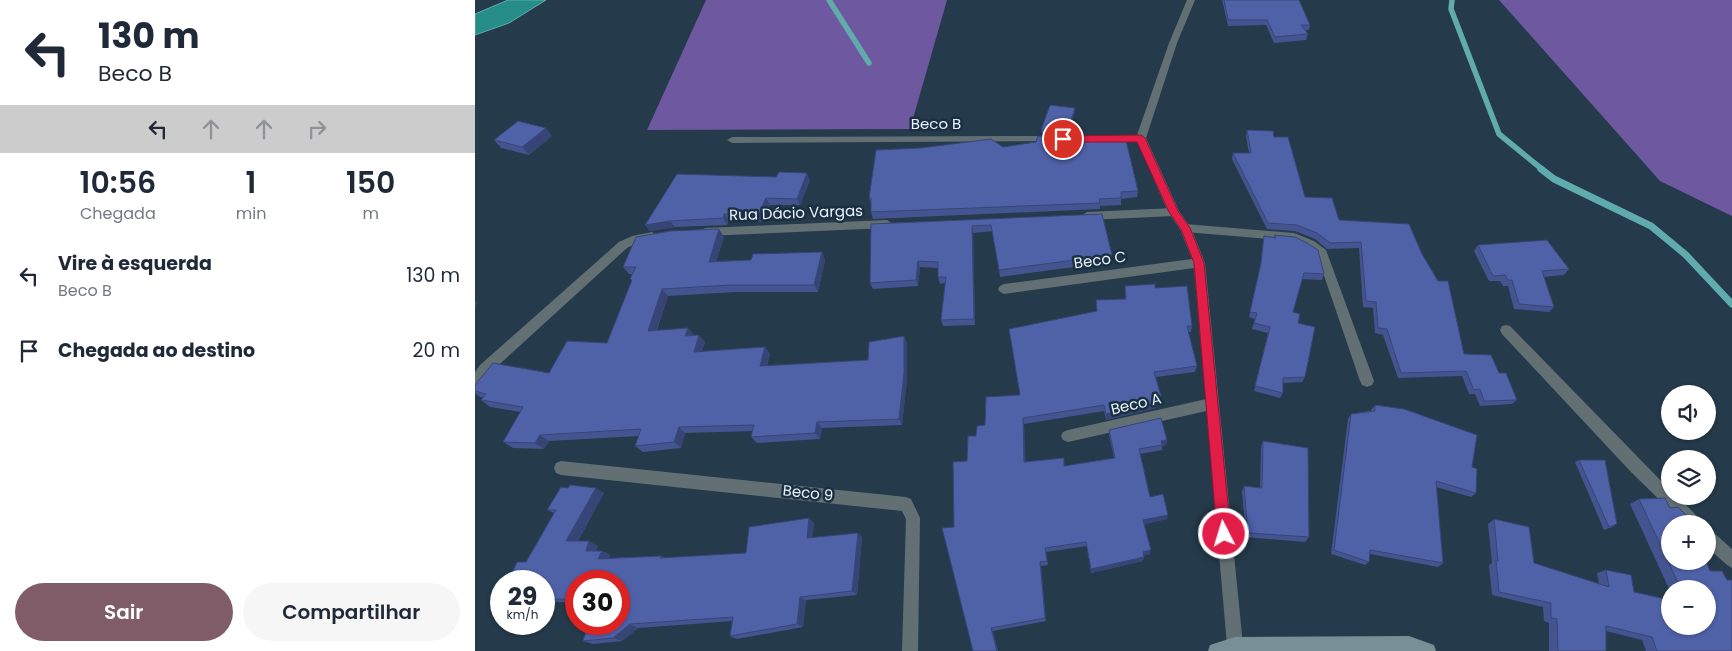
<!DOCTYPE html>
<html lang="pt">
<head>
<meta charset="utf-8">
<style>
  body { margin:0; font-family:Poppins,sans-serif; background:#f6f6f7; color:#1f2937; height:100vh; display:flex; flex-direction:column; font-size:19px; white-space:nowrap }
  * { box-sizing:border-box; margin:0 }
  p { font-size:16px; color:#747a83 }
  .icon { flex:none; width:28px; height:28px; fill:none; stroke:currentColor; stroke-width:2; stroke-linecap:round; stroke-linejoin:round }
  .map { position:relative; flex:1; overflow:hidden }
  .sheet { display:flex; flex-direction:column; background:#fff; width:475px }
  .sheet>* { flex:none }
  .guide { background:#fff; color:#1f2937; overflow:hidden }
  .controls { position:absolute; left:1186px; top:385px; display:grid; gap:10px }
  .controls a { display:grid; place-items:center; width:55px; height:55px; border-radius:50%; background:#fff; box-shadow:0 1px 4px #0004; font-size:25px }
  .speed { position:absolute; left:15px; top:570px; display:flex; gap:10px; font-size:25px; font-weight:700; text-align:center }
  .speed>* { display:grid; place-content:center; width:65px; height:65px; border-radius:50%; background:#fff; box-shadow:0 1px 4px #0004; line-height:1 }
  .speed small { font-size:12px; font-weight:400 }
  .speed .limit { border:8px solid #d22; background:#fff; color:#111 }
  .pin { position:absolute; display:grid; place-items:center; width:42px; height:42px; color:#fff; margin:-21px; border:2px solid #fff; border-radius:50%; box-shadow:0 1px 5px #0007 }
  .me { position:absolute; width:55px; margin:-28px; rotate:355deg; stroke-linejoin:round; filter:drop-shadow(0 0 4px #0008) }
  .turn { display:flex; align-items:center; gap:18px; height:105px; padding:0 15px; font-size:22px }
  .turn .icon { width:65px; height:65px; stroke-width:2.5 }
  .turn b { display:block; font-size:35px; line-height:42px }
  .lanes { display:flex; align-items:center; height:48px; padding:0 15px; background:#0003; justify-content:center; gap:25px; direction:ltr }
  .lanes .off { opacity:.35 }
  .eta { display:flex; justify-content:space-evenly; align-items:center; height:85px; text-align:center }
  .eta b { font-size:30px; font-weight:600; line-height:35px }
  .cta { display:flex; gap:10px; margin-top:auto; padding:10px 15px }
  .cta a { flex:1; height:58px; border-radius:30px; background:#7f5c67; color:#fff; font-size:20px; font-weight:600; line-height:58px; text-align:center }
  .cta a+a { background:#f6f6f7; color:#1f2937 }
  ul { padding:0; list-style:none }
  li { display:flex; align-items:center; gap:15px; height:75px; padding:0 15px }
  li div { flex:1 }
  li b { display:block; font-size:19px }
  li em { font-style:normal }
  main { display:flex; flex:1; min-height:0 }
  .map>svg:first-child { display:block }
  .forest { fill:#6e58a0 }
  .water { fill:#268d89; stroke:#60acac }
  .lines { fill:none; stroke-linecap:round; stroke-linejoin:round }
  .stream-far1 { stroke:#60acac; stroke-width:5.5 }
  .stream { stroke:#60acac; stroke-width:7 }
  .lane { fill:#627074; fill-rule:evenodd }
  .street { fill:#627074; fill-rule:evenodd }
  .secondary { fill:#798f96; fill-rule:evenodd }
  .wall { fill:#445490 }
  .shaded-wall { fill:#374576 }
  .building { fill:#4f62a8; stroke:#374576 }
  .route { fill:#e11d48; stroke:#92132f }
  .labels { text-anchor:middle; stroke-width:5; stroke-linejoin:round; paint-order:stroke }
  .street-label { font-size:15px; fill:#e7f4ff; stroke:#1b2f40 }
</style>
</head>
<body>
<main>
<section class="sheet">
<div class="guide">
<div class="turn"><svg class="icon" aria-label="left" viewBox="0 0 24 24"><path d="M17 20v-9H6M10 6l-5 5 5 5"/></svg><div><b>130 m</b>Beco B</div></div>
<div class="lanes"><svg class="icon" aria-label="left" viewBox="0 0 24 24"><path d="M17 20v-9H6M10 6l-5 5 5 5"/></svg><svg class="icon off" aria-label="ahead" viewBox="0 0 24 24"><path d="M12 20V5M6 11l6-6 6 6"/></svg><svg class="icon off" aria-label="ahead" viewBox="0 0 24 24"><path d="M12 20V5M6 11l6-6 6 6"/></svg><svg class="icon off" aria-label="right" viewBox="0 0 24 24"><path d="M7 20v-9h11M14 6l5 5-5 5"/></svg></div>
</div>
<div class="eta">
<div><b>10:56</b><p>Chegada</p></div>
<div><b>1</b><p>min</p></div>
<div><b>150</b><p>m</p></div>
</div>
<ul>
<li><svg class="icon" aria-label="left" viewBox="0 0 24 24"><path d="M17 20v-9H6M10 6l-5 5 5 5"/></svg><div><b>Vire à esquerda</b><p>Beco B</p></div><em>130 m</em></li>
<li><svg class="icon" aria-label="arrive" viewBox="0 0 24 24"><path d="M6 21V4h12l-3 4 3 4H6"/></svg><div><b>Chegada ao destino</b></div><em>20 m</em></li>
</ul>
<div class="cta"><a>Sair</a><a>Compartilhar</a></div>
</section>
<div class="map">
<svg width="1257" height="651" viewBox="0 0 1257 651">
  <rect width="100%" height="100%" fill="#253a4a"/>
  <g class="forest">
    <path d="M231 0H472L435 129 172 130Z"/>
    <path d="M1024 0H1257V216L1185 181Z"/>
  </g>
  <path class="water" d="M33 0H71L34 23 0 35V14Z"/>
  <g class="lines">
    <g class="stream-far1">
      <path d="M354 0 394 63"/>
      <path d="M977 0 976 9 1024 134 1068 170"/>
    </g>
    <path class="stream" d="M1066 169 1079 179 1176 226 1211 255 1257 304"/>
    <g class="lane">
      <path d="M666 135 670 136V140L633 142 628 139 633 136Z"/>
      <path d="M578 136 582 137V141L257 143 252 140 257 137Z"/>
      <path d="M699 208 705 212 699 216 612 220 606 216 612 212Z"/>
      <path d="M412 220 418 224 412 228 230 236 224 232 230 228Z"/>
      <path d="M710 224 819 233 839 241 851 250 899 381 897 385 892 387 887 385 885 381 842 255 831 247 818 241 710 232 704 228Z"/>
      <path d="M177 232 183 236 181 239 160 244 152 248 15 373 5 386 0 388V372L5 365 144 242 157 236Z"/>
      <path d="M1031 325 1035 326 1195 490V496H1202L1225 519 1227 524H1209L1155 471 1027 334 1025 330 1027 326Z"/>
      <path d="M736 398 741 400 743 404 741 408 736 410 593 442 588 440 586 436 588 432 593 430Z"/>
      <path d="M86 461 431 497 436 499 445 518 443 651H427L431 519 427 511 86 475 81 473 79 468 81 463Z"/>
      <path d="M1232 529 1237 531 1257 549V568L1252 565 1232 547Z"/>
    </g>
    <path class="street" d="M712 0H720L702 43 671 138 704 211 716 228 730 263 768 645 766 651H754L752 645 719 268 529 294 525 292 523 289 525 286 529 284 717 259 705 229 693 212 661 138 694 43Z"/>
    <path class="secondary" d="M934 636 959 645 961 651H733L735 645 760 637Z"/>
  </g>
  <g class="wall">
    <path d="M747 0H824L835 25 834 30H830L833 34 831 40 799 43 791 25 753 26Z"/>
    <path d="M600 112 593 133 567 134 566 130Z"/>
    <path d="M772 130 799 137 830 197 864 220 934 224 989 354 1024 373 1042 400 1037 404 1005 406 1000 394H994L987 376 923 378 908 335 900 333 898 308 888 307 884 248 852 249 840 239 820 231 792 229 757 159 758 153H774L771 136Z"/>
    <path d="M77 136 54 155 26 148 19 140Z"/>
    <path d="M590 136V138L663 191 662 197 646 199V205L625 206V209L398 219 396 212V203L394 198 528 147 561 142Z"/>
    <path d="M335 180 325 205H295L286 222 254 220 252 225 200 227 175 231 170 225Z"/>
    <path d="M627 214 637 255V262L525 277 518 231 498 233 500 325 468 326 466 320 470 283 465 284 463 277V268L445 267 443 286 398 289 395 283 396 224Z"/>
    <path d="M799 235 849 274 847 280 827 279 818 312 823 323 830 377 827 382 808 383V393L805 398 779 391 793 333 777 329 780 319 774 317 785 269 788 242 789 236 799 238Z"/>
    <path d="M249 237 241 261 276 260 347 252 350 260 343 292H260L193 296 182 330 219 335H218L230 342 227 351 290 347 295 354 292 366 393 360 429 336 432 343V379L427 425 347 428 345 439 282 443 276 437 278 431 210 433 206 448 168 452 160 446 164 436 74 441 69 449 38 448 28 442 46 412 15 407 6 400 8 397H5L0 393V385L74 373 132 343 157 281 155 279 157 274H154L148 267Z"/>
    <path d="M1003 245 1094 269 1089 275 1069 277 1079 307 1074 312 1039 309 1033 286H1028L1025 281H1014L999 251Z"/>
    <path d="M650 286 680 288 717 326 716 332H713L722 366 720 372 680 377 686 396 685 401 682 402 681 408 631 420 629 411 549 424 550 462 590 466 639 458 634 435V430L692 440 691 445 687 446V450L665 454 675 497 692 519 669 524 675 554 668 556V561L616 573 612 546 571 552 573 565 566 566 571 621 518 631 523 651H498L479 527 492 461 501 436 510 425 545 395 622 311 621 300 650 299Z"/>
    <path d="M900 405 997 467 1001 493 996 497 961 487 968 563 963 567 895 554 894 562 890 565 856 554 873 419 876 414 896 411V410Z"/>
    <path d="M788 441 834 537 830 542 771 537 767 491 769 486 785 488 786 447Z"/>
    <path d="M1104 460 1142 524 1137 527 1129 530 1100 462Z"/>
    <path d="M129 493 103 541 123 546 121 551H127L135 555 134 558 186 556 190 558 271 553 339 523 337 538 387 537 382 595 331 600 328 627 262 639 255 636 258 621 163 628 147 641 118 644 108 641 144 581H101V602H69V581L51 562 79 513 72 510Z"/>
    <path d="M1190 498 1195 508 1203 507 1216 520 1219 524H1195V561H1231L1235 571H1247L1252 580H1257V651H1171L1167 640 1131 631V651H1074V623L1069 621 1068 607 1017 595 1014 565 1017 563 1013 524 1019 519 1054 527 1059 563 1124 584 1122 573 1131 570 1156 575 1159 592 1195 600V626H1232V589H1195V591L1155 504 1164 499Z"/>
  </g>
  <g class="shaded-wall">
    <path d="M600 108V112L593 133V129Z"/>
    <path d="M71 128 77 136 54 155 47 147Z"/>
    <path d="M332 173 335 180 325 205 322 199Z"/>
    <path d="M291 198 295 205 286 222 283 216Z"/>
    <path d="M249 214 254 220 252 225 248 218Z"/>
    <path d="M195 221 200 227 175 231 170 225Z"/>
    <path d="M497 226 498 233 500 325 499 319Z"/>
    <path d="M244 229 249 237 239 269 234 262Z"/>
    <path d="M347 252 350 260 343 292 339 285Z"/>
    <path d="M443 261 445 267 443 286 441 280Z"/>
    <path d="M187 289 193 296 179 337 173 331Z"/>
    <path d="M0 301 3 303 0 308Z"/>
    <path d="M213 328 219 335 216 343 210 336Z"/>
    <path d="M224 335 230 342 225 358 219 352Z"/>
    <path d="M429 336 432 343V379L427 425 424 419Z"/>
    <path d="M290 347 295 354 290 372 285 366Z"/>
    <path d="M682 403 681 408 631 420V414Z"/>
    <path d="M548 418 549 424 551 467 549 462Z"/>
    <path d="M342 422 347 428 345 439 340 433Z"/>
    <path d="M204 427 210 433 206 448 199 442Z"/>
    <path d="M65 435 74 441 69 449 60 443Z"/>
    <path d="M692 440 691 445 687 446 686 441Z"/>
    <path d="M121 488 129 493 100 546 91 541Z"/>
    <path d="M693 515 692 519 668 525V520Z"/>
    <path d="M334 518 339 523 337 543 332 538Z"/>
    <path d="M383 533 387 537 382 595 377 591Z"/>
    <path d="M114 541 123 546 119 556 111 551Z"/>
    <path d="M676 550 675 554 667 556 668 552Z"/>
    <path d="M127 551 135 555 132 563 123 559Z"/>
    <path d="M669 557 668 561 616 573V569Z"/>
    <path d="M565 562 566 566 571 621 570 618Z"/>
    <path d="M325 597 331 600 328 627 322 624Z"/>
    <path d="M155 624 163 628 147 641 138 638Z"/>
    <path d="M516 628 518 631 523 651H522Z"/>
  </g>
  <g class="building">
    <path d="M749 0H824L835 25H826L833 34 800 37 792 20H753Z"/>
    <path d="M575 105 600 108 593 129 566 130Z"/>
    <path d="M43 121 71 128 47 147 19 140Z"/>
    <path d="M772 130 798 131 799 137H813L830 197 857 198 864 220 934 224 947 254 963 281H973L989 354 1016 355 1024 373H1031L1042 400 1009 401 1005 389 999 390 991 371 926 373 912 329 903 328 901 302 891 301 886 242 855 243 842 233 822 225 793 223 758 153H776Z"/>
    <path d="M563 136H590V138L650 136 663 191 646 192V198L624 199 625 203 396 212V198H394L401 150 446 148 516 139 528 147 561 142Z"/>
    <path d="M304 172 332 173 322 199 291 198 283 216 249 214 248 218 195 221 170 225 202 174 301 177Z"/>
    <path d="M627 214 637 255 524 270 516 225 497 226 499 319 466 320 471 277H463V262L443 261 441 280 395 283 396 224Z"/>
    <path d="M244 229 234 262 276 260 278 254 347 252 339 285H255L187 289 173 331 213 328 210 336 224 335 219 352 290 347 285 366 393 360 394 342 429 336V373L424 419 342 422 340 433 276 437 279 425 204 427 199 442 160 446 166 429 65 435 60 443 28 442 48 407 6 400 11 394 0 391V385L18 363 74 373 92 341 132 343 157 280 155 279 161 267H148L161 237 195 231Z"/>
    <path d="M799 235 820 237 832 243 843 250 849 274 829 273 818 312 825 314 823 323 840 327 830 377 808 378V393L780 386 795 327 779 323 782 313 775 312 786 263 789 236 801 238Z"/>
    <path d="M1072 240 1094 269 1067 271 1079 307 1044 304 1037 280H1033L1030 275 1018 276 1003 245Z"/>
    <path d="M680 284V288L712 286 717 326H712L722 366 679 372 686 396 680 397 682 403 631 414 629 405 548 418 549 462 589 458V466L640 458 634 430 686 418 692 440 686 441 687 445 664 449 675 497 688 494 693 515 668 520 676 550 668 552 669 557 616 569 611 542 570 548 572 561 565 562 570 618 516 628 522 651H498L467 528 479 527 478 462 492 461 493 436H501L502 426 510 425 511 397 545 395 534 329 622 311 621 300 651 299 650 286Z"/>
    <path d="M900 405 929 409 1002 435 997 467 1002 469 1001 493 961 481 968 563 895 550 894 562 859 550 876 414 900 411Z"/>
    <path d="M788 441 833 448 834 537 773 533 769 486 787 488Z"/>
    <path d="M1104 460H1130L1142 524 1134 527Z"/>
    <path d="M95 485 121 488 91 541H114L111 551H127L123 559 186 556 185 558 271 553 274 527 334 518 332 538 383 533 377 591 325 597 322 624 255 636 258 617 155 624 138 638 108 641 113 624H144V581H101V599H69V581H33L42 562H51L81 510H72L86 487 93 488Z"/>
    <path d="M1190 498 1195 508 1203 507 1216 520 1219 524H1195V561H1231L1235 571H1247L1252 580H1257V651H1182L1177 637 1131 626V651H1083L1082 619 1076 618V603L1024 592 1021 560 1023 561 1019 519 1054 527 1059 563 1134 587 1131 570 1156 575 1159 592 1195 600V626H1232V589H1206L1164 499Z"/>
  </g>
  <path class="route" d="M666 135 670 138 703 211 715 228 729 263 756 534 754 538 749 540 744 538 742 534 719 263 706 229 694 212 662 142H588L583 139 588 136Z"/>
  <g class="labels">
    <g class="street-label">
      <text x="461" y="129">Beco B</text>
      <text transform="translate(321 213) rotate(-2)" y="5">Rua Dácio Vargas</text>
      <text transform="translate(625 260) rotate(-8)" y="5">Beco C</text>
      <text transform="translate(661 404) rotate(-13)" y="5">Beco A</text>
      <text transform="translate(333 493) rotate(6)" y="5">Beco 9</text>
    </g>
  </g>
</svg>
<div class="controls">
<a><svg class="icon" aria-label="sound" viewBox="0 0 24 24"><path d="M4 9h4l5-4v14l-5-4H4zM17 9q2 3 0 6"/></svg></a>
<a><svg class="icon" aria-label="layers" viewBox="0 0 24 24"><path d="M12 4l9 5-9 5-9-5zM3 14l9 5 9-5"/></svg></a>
<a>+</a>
<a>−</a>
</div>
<div class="speed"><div>29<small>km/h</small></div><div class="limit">30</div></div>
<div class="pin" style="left:588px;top:139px;background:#d93025"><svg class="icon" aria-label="arrive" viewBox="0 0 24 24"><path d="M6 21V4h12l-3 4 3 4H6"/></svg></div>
<svg class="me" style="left:749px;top:534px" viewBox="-20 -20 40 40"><circle r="17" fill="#e11d48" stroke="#fff" stroke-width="3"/><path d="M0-11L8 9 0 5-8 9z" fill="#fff"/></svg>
</div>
</main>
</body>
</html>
